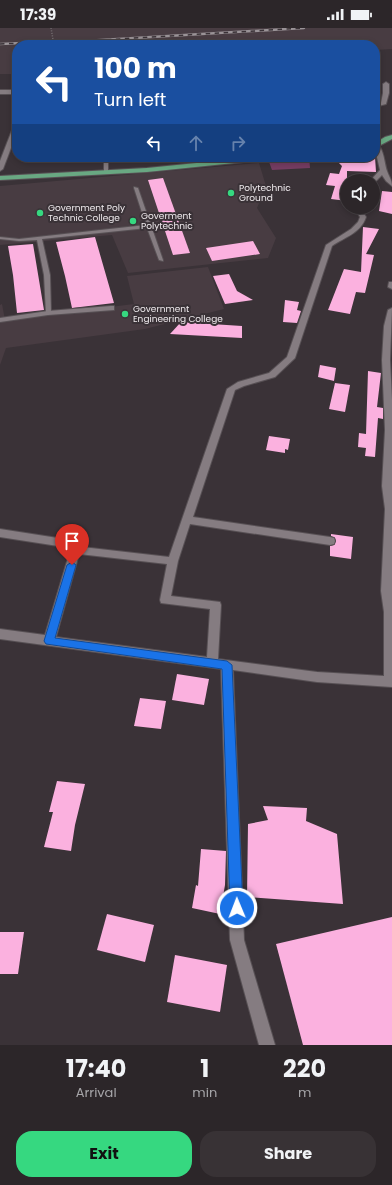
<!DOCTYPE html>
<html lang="en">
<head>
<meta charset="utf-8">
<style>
  body { margin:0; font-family:Poppins,sans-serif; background:#383235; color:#f1f3f6; height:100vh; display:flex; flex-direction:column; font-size:15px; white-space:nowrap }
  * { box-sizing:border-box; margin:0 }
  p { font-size:13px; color:#a6a5a8 }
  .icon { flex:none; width:22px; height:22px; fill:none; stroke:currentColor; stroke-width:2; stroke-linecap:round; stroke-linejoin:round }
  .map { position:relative; height:1017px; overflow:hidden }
  .sheet { display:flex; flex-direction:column; background:#2c2629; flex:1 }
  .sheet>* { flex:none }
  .top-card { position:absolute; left:12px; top:12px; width:368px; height:122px; border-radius:16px; box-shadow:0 2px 6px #0003,0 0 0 1px #484346; background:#1a4fa0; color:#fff; overflow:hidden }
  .tools { position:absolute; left:340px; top:146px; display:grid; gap:8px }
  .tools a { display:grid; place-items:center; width:40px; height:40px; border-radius:50%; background:#2c2629; box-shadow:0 2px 6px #0003,0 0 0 1px #484346; font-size:20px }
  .pin { position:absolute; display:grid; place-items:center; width:34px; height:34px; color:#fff; margin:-41px -17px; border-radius:50% 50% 50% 0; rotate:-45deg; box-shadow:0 0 4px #0007 }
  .pin .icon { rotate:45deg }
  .me { position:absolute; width:44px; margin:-22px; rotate:359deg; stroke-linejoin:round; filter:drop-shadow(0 0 3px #0008) }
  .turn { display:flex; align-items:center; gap:14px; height:84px; padding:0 16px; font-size:18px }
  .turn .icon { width:52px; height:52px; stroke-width:2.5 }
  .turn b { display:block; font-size:28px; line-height:34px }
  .lanes { display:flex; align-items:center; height:38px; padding:0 16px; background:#0003; justify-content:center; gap:20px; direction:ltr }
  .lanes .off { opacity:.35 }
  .eta { display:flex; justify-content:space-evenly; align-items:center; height:68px; text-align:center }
  .eta b { font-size:24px; font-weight:700; line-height:28px }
  .primary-button { display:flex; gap:8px; margin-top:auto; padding:8px 16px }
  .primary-button a { flex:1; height:46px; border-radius:16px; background:#36d880; color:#111; font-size:16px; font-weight:700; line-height:46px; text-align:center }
  .primary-button a+a { background:#383235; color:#f1f3f6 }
  .status { display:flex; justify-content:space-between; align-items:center; height:28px; padding:0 20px; background:#2c2629; direction:ltr }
  .status svg { height:11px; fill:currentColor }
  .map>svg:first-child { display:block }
  .built { fill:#483c42 }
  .green { fill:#773d63 }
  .building { fill:#fbb1df }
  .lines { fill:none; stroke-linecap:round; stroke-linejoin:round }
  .lane-casing { stroke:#575054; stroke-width:2 }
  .street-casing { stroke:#575054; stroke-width:2 }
  .primary-casing { stroke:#575054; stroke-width:2 }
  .lane { fill:#857c81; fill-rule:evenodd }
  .street { fill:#857c81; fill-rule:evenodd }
  .primary { fill:#69a882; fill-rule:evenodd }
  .rail-casing { stroke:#9a9397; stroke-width:2.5 }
  .rail { stroke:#3a3237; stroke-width:1.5; stroke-dasharray:4.5; stroke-linecap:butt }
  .path-bridge { stroke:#756e72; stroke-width:1.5; stroke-dasharray:1 1.5; stroke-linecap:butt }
  .route { fill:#1a73e8; stroke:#114b97 }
  .poi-dot { fill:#36d880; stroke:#3a3237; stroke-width:1.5 }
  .labels { text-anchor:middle; stroke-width:4; stroke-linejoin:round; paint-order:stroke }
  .far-poi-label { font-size:9px; fill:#efeaed; stroke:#3a3237; text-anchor:start }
</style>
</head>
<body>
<div class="status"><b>17:39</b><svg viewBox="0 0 49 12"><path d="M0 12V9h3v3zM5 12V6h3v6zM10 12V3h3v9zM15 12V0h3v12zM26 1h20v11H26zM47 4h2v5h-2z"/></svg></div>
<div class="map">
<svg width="392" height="1017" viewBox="0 0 392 1017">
  <rect width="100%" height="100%" fill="#3a3237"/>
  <g class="built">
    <path d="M0 0H392V21L375 22V17H17V46H0Z"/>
    <path d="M259 135 266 158 257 180 276 210 268 230 128 245 112 207 0 217V158Z"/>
    <path d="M208 239 224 281 145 301 6 320 0 337V277L2 276 5 292 134 276 127 248Z"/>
  </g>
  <path class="green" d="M309 129 310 140 272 142 268 131Z"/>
  <g class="building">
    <path d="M333 129H375L376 144 347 143V173L331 171 335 158 326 157 330 145 339 146 342 138Z"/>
    <path d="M163 150 190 225 173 227 148 152Z"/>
    <path d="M382 163 392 164V186L379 183Z"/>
    <path d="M363 199 379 201 366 226 374 227 365 265 356 264 350 286 328 282 344 241 361 244Z"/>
    <path d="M95 209 114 275 72 280 65 248 56 214Z"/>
    <path d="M253 213 260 226 212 233 206 220Z"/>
    <path d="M33 216 44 282 17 285 13 247 8 218Z"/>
    <path d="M229 246 237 263 253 272 225 276 213 248Z"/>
    <path d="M285 272 299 274 297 282 301 283 297 295 283 294Z"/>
    <path d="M181 294 242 298V310L170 306Z"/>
    <path d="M320 337 336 340 334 353 318 349Z"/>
    <path d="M368 343 381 345 377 379 383 380V391L378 390 375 429 365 428 366 420 358 419 359 405 366 406Z"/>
    <path d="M335 355 350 357 345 384 329 381Z"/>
    <path d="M269 408 290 411 288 422 285 421V425L266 422Z"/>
    <path d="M331 506 353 509 351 531 330 528V518L334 517 336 513 335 510 331 508Z"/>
    <path d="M177 646 209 651 204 677 172 672Z"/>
    <path d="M140 670 166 673 161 701 134 698Z"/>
    <path d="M57 753 85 756 75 797 71 823 44 819 53 784H49Z"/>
    <path d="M263 778 307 780 306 793 337 806 343 876 247 869 248 796 268 792Z"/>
    <path d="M201 821 226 823 225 857 220 886 192 880 196 857 198 858Z"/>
    <path d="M107 886 154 897 145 934 97 922Z"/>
    <path d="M392 889V1017H303L276 916Z"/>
    <path d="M0 904H24L18 946H0Z"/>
    <path d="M175 927 227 937 220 984 167 974Z"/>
  </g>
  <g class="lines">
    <g class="lane-casing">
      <g id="lane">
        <path d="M104 129H108V144L106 145 104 144Z"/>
        <path d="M134 159 138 160 163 232V233L159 232 147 200 42 211 50 247 51 285 48 287 46 286 44 247 37 212 19 213 0 211V209L19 211 146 197 134 160Z"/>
      </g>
    </g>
    <g class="street-casing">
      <g id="street">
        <path d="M386 54 389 56V65L386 76 375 79V75H381L383 65V56Z"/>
        <rect x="0" y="62" width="17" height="4"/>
        <path d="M17 95V104L3 141 0 143V133L14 97Z"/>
        <path d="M375 114C384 119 384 134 387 143 389 149 392 152 392 158L386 153 382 147 375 154 370 153 380 142 375 121Z"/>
        <path d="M354 179H360L366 189C361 205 345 209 332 218L295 330 275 349 244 358 235 362 193 489 330 509 334 510 335 513 334 516 330 517 190 496 178 533 171 568 220 574 221 577 218 631 317 644 384 648V584L381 563 385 481 382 458 385 402 382 332 384 298 388 282 392 280 390 332 392 372V659L317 654 233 642 244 912 275 1017H259L230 912 221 641 0 611V601L45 607 71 520 0 509V501L77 513 81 514 82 519 169 529 227 361 238 354 269 345 287 329 326 217 351 201 358 194 360 189ZM79 526 167 536 160 572 161 575 210 581 207 629 56 609Z"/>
        <path d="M389 254H392V261L388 259Z"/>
        <path d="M111 278H114V282L48 287 0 294V290L48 283Z"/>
      </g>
    </g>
    <g class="primary-casing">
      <g id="primary">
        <path d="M392 107V111L375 120V115L385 109Z"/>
        <path d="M256 129H277L274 131 147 144 0 152V148L147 140Z"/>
      </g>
    </g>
    <use href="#lane" class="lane"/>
    <use href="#street" class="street"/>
    <use href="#primary" class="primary"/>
    <g class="rail-casing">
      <g id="rail">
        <path d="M0 16 22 15"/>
        <path d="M17 17 304 0"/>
      </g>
    </g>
    <use href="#rail" class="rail"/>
    <path class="path-bridge" d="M51 0 54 17"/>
  </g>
  <path class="route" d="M72 534 76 537 55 610 227 633 232 637 243 880 241 885 237 887 232 885 230 880 222 641 46 616 44 613 67 537Z"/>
  <g class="poi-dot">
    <circle cx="231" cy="165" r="4"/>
    <circle cx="40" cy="185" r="4"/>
    <circle cx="133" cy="193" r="4"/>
    <circle cx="125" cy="286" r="4"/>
  </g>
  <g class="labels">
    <g class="far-poi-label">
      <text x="239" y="163">Polytechnic<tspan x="239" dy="10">Ground</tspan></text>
      <text x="48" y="183">Government Poly<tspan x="48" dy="10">Technic College</tspan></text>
      <text x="141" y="191">Goverment<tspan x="141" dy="10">Polytechnic</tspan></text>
      <text x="133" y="284">Government<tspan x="133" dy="10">Engineering College</tspan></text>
    </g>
  </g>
</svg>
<div class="tools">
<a><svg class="icon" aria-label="sound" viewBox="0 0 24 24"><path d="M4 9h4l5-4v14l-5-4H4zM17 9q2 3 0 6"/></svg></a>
</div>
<div class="pin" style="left:72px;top:537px;background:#d93025"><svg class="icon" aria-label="arrive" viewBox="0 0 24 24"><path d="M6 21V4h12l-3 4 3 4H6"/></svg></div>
<svg class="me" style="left:237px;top:880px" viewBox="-20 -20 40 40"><circle r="17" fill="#1a73e8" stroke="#fff" stroke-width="3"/><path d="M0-11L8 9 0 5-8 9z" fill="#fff"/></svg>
<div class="top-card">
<div class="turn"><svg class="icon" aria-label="left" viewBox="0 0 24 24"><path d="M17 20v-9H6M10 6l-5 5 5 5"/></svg><div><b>100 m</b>Turn left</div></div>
<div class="lanes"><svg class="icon" aria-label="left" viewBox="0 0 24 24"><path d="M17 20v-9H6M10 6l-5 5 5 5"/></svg><svg class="icon off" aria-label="ahead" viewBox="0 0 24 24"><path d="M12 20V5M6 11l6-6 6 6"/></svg><svg class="icon off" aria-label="right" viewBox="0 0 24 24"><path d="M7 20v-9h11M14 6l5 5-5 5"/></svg></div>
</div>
</div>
<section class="sheet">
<div class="eta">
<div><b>17:40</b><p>Arrival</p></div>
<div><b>1</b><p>min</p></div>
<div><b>220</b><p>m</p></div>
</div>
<div class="primary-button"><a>Exit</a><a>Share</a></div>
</section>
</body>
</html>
